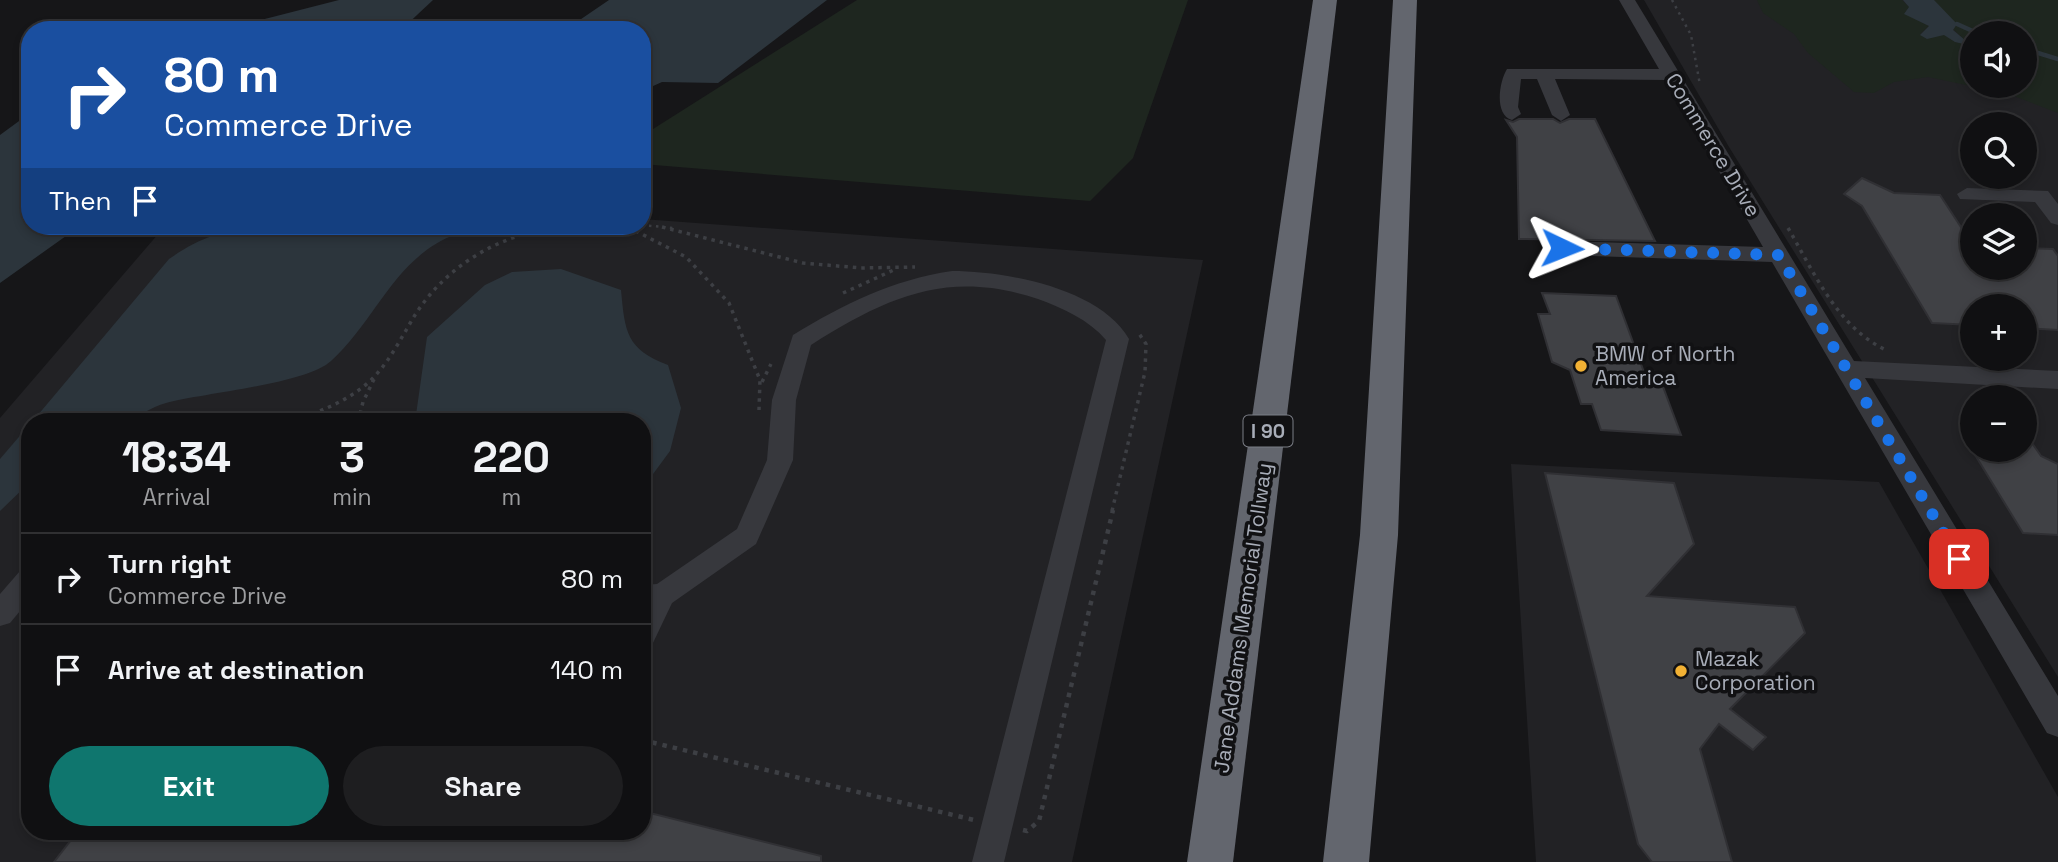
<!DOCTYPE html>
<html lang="en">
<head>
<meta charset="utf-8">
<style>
  body { margin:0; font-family:"Space Grotesk",sans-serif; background:#1e1e20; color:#f1f3f6; height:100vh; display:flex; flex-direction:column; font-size:26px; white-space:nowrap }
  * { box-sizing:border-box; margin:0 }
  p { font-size:23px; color:#9c9d9f }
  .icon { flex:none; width:38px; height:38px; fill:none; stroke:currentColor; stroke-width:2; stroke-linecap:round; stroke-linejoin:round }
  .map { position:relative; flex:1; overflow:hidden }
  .details { position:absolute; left:21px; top:413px; width:630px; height:427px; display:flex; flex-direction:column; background:#101012; border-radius:28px; box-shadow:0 4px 10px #0003,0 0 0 2px #303032 }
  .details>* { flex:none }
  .top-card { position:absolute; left:21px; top:21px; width:630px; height:214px; border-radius:28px; box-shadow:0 4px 10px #0003,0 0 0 2px #303032; background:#1a4fa0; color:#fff; overflow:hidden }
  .controls { position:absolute; left:1960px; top:21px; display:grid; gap:14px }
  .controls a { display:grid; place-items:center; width:77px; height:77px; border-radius:50%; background:#101012; box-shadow:0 4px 10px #0003,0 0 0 2px #303032; font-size:35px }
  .pin { position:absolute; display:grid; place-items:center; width:60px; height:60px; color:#fff; margin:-30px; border-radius:14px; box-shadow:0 4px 10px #0006 }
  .me { position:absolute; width:77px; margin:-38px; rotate:92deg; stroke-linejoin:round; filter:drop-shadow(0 0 5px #0008) }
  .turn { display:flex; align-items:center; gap:24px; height:147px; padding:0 28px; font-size:32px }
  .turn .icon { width:91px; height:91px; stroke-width:2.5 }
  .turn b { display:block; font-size:49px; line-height:60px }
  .then { display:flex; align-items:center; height:66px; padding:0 28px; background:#0003; gap:14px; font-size:26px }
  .eta { display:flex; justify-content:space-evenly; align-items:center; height:119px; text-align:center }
  .eta b { font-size:42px; font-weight:600; line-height:49px }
  .button { display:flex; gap:14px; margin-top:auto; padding:14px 28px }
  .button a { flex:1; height:80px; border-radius:42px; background:#0f766e; color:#fff; font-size:28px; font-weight:600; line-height:80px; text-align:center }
  .button a+a { background:#1e1e20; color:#f1f3f6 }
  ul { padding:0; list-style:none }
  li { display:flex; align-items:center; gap:21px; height:91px; padding:0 28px; border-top:2px solid #303032 }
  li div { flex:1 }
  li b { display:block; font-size:26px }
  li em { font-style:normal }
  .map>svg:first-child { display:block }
  .built { fill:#222225; fill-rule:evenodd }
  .green { fill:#1e261f; fill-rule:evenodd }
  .water { fill:#2c353c }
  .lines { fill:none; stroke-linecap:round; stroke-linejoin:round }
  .stream { stroke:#2c353c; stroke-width:4.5 }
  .building { fill:#404145; stroke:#303034; stroke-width:2 }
  .path-far2 { stroke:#3d3f44; stroke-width:2.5; stroke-dasharray:2.5 4.5; stroke-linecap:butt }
  .path-far1 { stroke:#3d3f44; stroke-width:3.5; stroke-dasharray:3.5 5; stroke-linecap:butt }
  .path { stroke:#3d3f44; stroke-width:4.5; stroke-dasharray:4.5 6; stroke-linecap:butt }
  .minor { fill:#37383d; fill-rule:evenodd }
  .highway { fill:#63666e; fill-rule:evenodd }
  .route { stroke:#1a73e8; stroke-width:12; stroke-dasharray:0 21.6 }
  .poi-dot { fill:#f2b134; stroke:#111113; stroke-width:2.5 }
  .labels { text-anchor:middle; stroke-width:7; stroke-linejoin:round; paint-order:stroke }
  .shield { fill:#111113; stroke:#7b7e86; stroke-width:2 }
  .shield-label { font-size:19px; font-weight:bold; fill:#a8adb8 }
  .street-label { font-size:21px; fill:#a8adb8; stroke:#111113 }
  .poi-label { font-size:21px; fill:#a8adb8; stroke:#111113; text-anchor:start }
</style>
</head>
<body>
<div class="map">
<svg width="2058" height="862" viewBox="0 0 2058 862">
  <rect width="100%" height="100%" fill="#161618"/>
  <g class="built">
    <path d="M1644 0H2058V677L1729 147ZM1972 33H2025V86H1972ZM1972 124H2025V177H1972ZM1972 215H2025V268H1972ZM1972 306H2025V359H1972ZM1972 397H2025V450H1972Z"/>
    <path d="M642 219 1203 260 1072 862H0V418L165 226H642ZM30 422H642V831H30Z"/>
    <path d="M1511 464 1879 482 2058 797V862H1536Z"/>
  </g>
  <g class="green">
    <path d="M857 0H1188L1133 158 1090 201 642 164V136Z"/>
    <path d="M1757 0H1902L1909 7 1905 13 1929 26 1920 34 1927 39 1944 34 1955 42 1970 45 1953 29 1934 0H2058V113L2009 94 1928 77 1894 82 1874 93 1854 92 1808 53 1794 34 1763 13ZM1972 33H2025V86H1972Z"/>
  </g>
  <g class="water">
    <path d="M339 0H433L401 30H222Z"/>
    <path d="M609 0H827L718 83 662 82 642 91V30H565Z"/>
    <path d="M1903 0H1934L1957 24 1953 30 1972 46 1955 42 1944 35 1927 39 1920 35 1929 26 1904 14 1909 7Z"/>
    <path d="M30 113V226H80L0 283V135Z"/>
    <path d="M261 226 456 234C395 257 377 319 331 361 306 384 204 393 166 403 151 407 137 418 122 422 102 427 55 422 32 422L169 259C201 237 223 230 261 226Z"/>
    <path d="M561 269 621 290C625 332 626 349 668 365L681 408 670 451 642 489V422H415L427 337 485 285 512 272Z"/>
    <path d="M30 424V482L0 511V459Z"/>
  </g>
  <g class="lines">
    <g class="stream">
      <path d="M1957 24 1977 33"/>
      <path d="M2025 49 2058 59"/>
    </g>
  </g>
  <g class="building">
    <path d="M1519 119H1553L1560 123 1569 119H1595L1655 241 1519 239 1517 137 1506 120 1513 122Z"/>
    <path d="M1862 178 1894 193 1940 195 1972 244V268H2025V248L2053 249 2058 256V330L2025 328V306H1972V325L1932 323 1862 206 1844 194Z"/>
    <path d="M1542 293 1616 296 1648 383 1662 384 1681 435 1601 430 1592 404H1581L1570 370 1552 362 1538 314H1550Z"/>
    <path d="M2025 433 2041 456 2058 464V535L2023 533 1972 450H2025Z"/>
    <path d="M1545 473 1674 483 1694 544 1647 596 1795 607 1805 633 1730 709 1766 737 1753 750 1719 724 1700 749 1732 862H1652L1638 844Z"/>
    <path d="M642 811 821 856V862H54L78 831H642Z"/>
  </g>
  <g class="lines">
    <g class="path-far2">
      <path d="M1672 0 1691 35 1700 85"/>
      <path d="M642 225 673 228"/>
      <path d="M627 226 632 228"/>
      <path d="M544 228 562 226"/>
    </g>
    <g class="path-far1">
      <path d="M628 227 686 257 729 303 760 380 759 410"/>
      <path d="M662 227 803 263 861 268 915 267"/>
      <path d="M1788 228C1814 272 1837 327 1886 350"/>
      <path d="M843 293 896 269"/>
      <path d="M762 382 771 364"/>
      <path d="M288 422C317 413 347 402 370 381 389 363 401 338 415 315 447 265 499 235 557 227"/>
      <path d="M358 422 363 402 376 375"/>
      <path d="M1112 511 1145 372 1146 344 1138 332"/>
    </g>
    <g class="path">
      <path d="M642 740 974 820"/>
      <path d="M1023 830 1027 831 1039 821 1113 510"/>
    </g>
    <g class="minor">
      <path d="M1619 0H1635L1854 361 2058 371V389L1865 378 2058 696V737L2047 733 1772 262 1562 255 1551 248 1562 241 1763 247 1666 80 1555 79 1570 115 1561 121 1552 115 1537 79H1521L1518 107 1521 114 1512 120C1494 115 1499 82 1507 69H1659Z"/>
      <path d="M1967 188 2048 191 2058 204V225L2051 223 2035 202 1960 199 1957 194Z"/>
      <path d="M952 271C1005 271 1100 288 1129 339L1004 862H972L1106 340C1089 320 1063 308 1038 299 948 269 887 297 811 345L796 400 793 460 756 544 672 603 652 645 642 648V585L657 584 737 529 767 460 772 400 793 335C844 304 892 280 952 271Z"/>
      <path d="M30 568V599L10 623 0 626V594L20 571Z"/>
    </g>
    <g class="highway">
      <path d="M1313 0H1337L1233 862H1187Z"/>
      <path d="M1393 0H1417L1398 535 1369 862H1323L1360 535Z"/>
    </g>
  </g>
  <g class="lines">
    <path class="route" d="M1562 248 1779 255 1959 559"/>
  </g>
  <g class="poi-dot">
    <circle cx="1581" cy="366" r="7"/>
    <circle cx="1681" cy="671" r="7"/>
  </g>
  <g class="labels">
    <rect class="shield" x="1243.5" y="415.5" width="49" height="31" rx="5"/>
    <g class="shield-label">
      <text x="1268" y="438">I 90</text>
    </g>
    <g class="street-label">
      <text transform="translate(1713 145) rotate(59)" y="7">Commerce Drive</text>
      <text transform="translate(1243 618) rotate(-82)" y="7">Jane Addams Memorial Tollway</text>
    </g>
    <g class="poi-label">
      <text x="1595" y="361">BMW of North<tspan x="1595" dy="24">America</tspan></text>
      <text x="1695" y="666">Mazak<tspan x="1695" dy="24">Corporation</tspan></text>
    </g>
  </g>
</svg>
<div class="controls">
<a><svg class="icon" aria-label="sound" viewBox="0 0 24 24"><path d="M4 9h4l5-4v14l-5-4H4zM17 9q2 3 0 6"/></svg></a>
<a><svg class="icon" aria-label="search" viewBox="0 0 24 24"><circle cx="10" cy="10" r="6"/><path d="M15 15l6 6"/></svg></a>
<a><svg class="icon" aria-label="layers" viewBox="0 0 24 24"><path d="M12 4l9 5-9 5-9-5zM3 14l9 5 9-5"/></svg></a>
<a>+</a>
<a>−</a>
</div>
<div class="pin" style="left:1959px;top:559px;background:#d93025"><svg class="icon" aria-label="arrive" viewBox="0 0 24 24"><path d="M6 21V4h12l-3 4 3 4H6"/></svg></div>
<svg class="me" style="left:1562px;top:248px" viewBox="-20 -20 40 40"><path d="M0-17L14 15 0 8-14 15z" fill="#1a73e8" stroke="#fff" stroke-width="4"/></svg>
<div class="top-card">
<div class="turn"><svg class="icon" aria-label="right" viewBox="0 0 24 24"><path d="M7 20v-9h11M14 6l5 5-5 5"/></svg><div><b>80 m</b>Commerce Drive</div></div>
<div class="then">Then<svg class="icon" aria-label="arrive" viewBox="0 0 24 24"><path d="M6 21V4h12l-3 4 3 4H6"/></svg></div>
</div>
<section class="details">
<div class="eta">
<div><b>18:34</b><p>Arrival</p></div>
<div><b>3</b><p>min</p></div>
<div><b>220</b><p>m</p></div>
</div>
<ul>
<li><svg class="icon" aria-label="right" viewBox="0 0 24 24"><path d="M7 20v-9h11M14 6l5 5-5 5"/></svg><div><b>Turn right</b><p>Commerce Drive</p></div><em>80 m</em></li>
<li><svg class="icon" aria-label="arrive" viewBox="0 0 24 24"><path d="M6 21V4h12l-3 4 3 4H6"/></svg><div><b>Arrive at destination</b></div><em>140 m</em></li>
</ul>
<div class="button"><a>Exit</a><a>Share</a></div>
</section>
</div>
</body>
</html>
